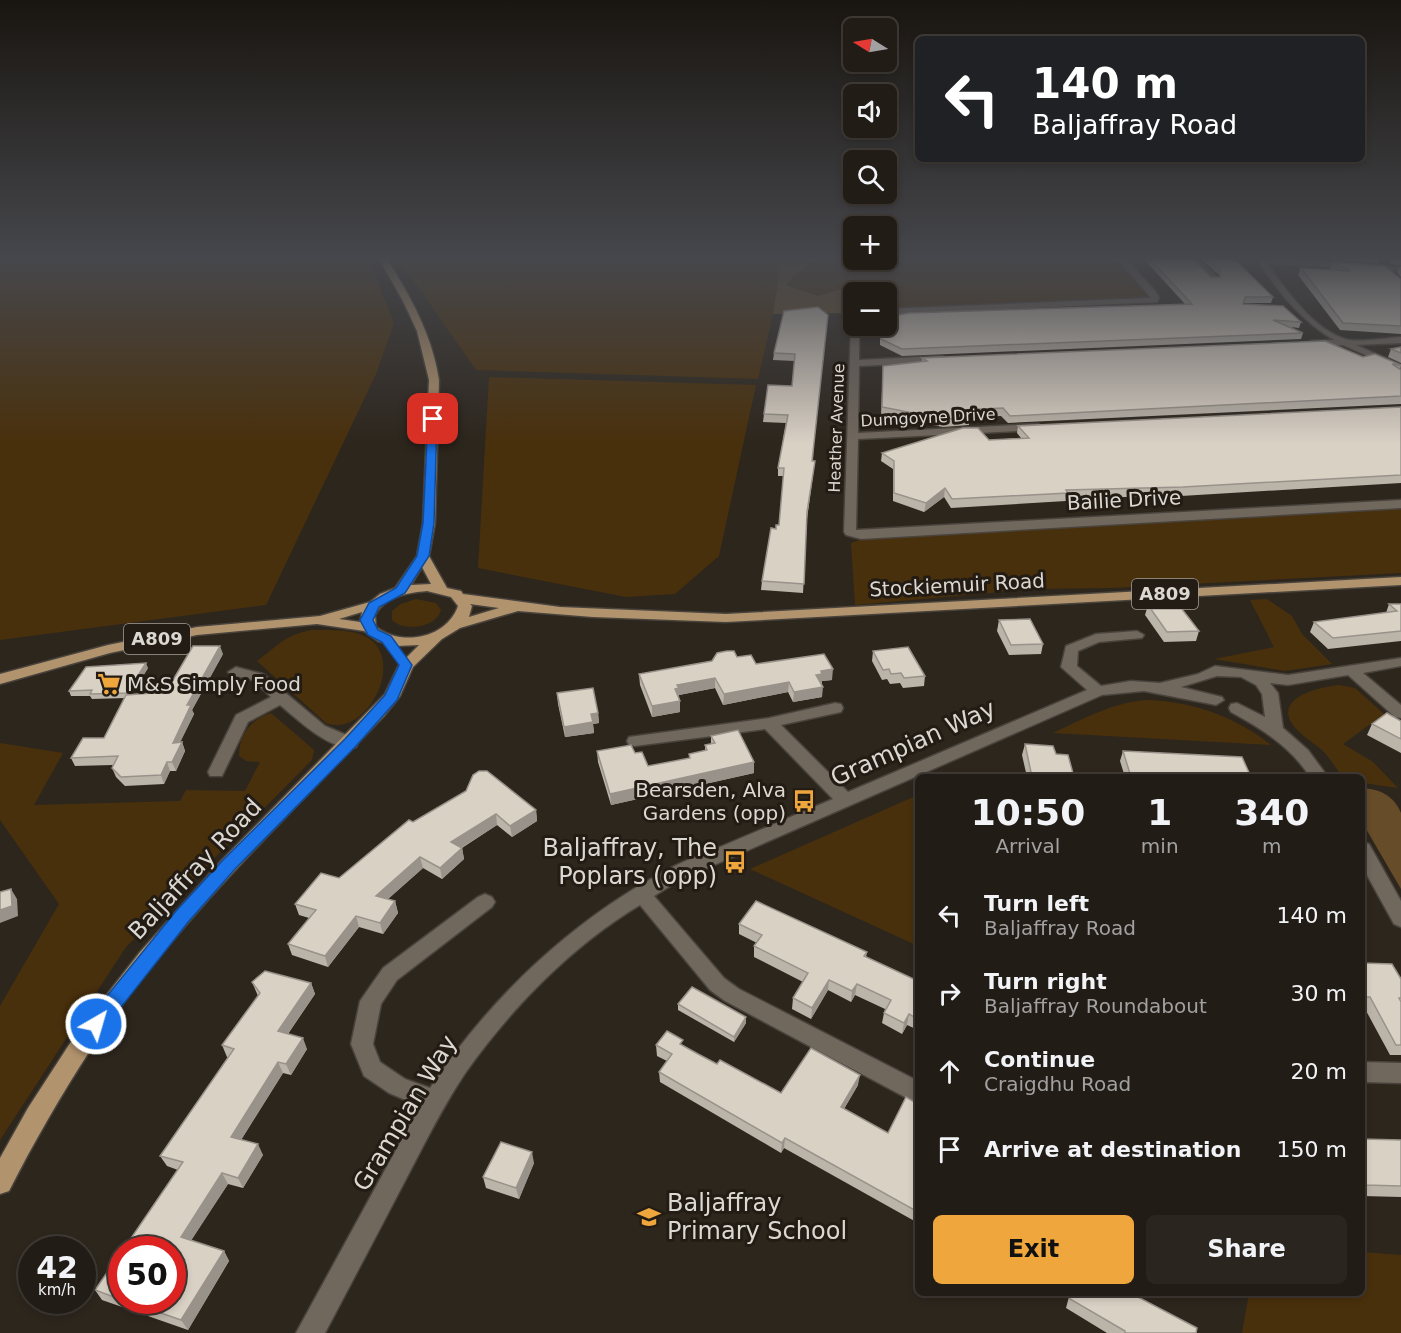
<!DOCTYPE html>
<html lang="en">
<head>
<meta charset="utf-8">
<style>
  body { margin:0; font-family:"DejaVu Sans",sans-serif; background:#2a251f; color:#f1f3f6; height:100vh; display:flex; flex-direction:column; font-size:22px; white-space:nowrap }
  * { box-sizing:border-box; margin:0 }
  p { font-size:20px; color:#a2a1a1 }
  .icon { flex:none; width:33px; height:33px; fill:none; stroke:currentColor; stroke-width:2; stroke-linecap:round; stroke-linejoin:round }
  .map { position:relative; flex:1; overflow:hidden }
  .side { position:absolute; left:915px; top:774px; width:450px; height:522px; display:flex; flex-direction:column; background:#221c16; border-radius:9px; box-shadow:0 3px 9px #0003,0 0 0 2px #3f3a35 }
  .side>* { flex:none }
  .guide { position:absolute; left:915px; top:36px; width:450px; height:126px; border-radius:9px; box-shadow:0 3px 9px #0003,0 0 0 2px #3f3a35; background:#202124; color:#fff; overflow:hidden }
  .needle { width:39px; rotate:281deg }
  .fabs { position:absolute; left:843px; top:18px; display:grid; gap:12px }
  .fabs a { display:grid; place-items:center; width:54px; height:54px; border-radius:9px; background:#221c16; box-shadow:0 3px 9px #0003,0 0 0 2px #3f3a35; font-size:30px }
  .speed { position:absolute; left:18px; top:1236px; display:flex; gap:12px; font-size:30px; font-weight:700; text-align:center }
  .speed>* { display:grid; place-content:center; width:78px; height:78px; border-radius:50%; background:#221c16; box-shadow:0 3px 9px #0003,0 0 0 2px #3f3a35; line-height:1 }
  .speed small { font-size:15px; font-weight:400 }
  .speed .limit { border:9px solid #d22; background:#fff; color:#111 }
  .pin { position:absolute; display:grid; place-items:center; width:51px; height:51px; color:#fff; margin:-26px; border-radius:12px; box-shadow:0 3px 9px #0006 }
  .me { position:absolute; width:66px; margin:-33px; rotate:38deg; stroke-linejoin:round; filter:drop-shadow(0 0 4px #0008) }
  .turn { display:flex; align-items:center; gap:21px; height:126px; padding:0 18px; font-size:27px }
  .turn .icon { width:78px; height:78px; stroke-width:2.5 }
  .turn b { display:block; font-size:42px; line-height:51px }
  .eta { display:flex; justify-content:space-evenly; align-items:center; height:102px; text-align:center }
  .eta b { font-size:36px; font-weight:800; line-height:42px }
  .action { display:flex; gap:12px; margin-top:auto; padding:12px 18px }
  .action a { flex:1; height:69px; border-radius:9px; background:#efa73d; color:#111; font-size:24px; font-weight:800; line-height:69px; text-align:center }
  .action a+a { background:#2a251f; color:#f1f3f6 }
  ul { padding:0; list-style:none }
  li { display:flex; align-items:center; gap:18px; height:78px; padding:0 18px }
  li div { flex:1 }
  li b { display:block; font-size:22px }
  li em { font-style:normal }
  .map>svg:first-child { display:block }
  .green { fill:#49300c }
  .forest { fill:#664c28 }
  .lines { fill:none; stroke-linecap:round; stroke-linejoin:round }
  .minor-casing { stroke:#48433c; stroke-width:3 }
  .major-casing { stroke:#48433c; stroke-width:3 }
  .minor { fill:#70675d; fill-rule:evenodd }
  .major { fill:#b1936d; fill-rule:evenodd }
  .wall { fill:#bbb4a9 }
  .shaded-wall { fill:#99928a }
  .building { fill:#dad1c5; stroke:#99928a; stroke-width:1.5 }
  .route { fill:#1a73e8; stroke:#114b97; stroke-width:1.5 }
  .labels { text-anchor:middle; stroke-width:6; stroke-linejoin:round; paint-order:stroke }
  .far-street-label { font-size:16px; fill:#dbd7d1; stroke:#231c14 }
  .shield { fill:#231c14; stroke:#a49f98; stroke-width:1.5 }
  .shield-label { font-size:18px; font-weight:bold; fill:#dbd7d1 }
  .street-label { font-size:20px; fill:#dbd7d1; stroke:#231c14 }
  .poi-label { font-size:20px; fill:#dbd7d1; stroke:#231c14; text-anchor:start }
  .near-street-label { font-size:24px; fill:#dbd7d1; stroke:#231c14 }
  .near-poi-label { font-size:24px; fill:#dbd7d1; stroke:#231c14; text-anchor:end }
</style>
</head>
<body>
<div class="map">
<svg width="1401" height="1333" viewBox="0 0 1401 1333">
  <rect width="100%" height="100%" fill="#2d261d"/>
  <g class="green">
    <path d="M0 257H160L216 262 369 259 394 323 376 374 266 605 0 640Z"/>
    <path d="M397 257H782L773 314 758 379 476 370Z"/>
    <path d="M815 257 886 260 887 257H1116L1151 297 887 310 886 292H870L865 284 856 285 818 296 787 284C794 272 807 269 815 257Z"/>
    <path d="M489 377 756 385 719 556 675 594 626 597 478 568Z"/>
    <path d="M1401 509V573L1112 588 1034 589 855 605 851 543 866 538Z"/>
    <path d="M416 599 436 603 441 610C436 628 404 632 392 620V611L401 604Z"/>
    <path d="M1267 599 1292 616 1302 634 1332 664 1285 671 1214 659 1274 647 1250 600Z"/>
    <path d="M311 630C327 630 347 629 362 635 410 654 368 739 326 723L257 661C279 645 283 636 311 630Z"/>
    <path d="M1339 685 1355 688 1384 714 1343 744 1373 762 1398 788 1362 783V777H1342C1336 768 1330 758 1322 750 1313 742 1300 735 1293 725 1273 697 1321 687 1339 685Z"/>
    <path d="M1145 700C1191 701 1235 716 1271 745L1053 733C1083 719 1112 703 1145 700Z"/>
    <path d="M271 713 314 750 312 760 126 947 0 1140V1006L59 904 0 820V743L63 753 34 805 180 801 186 790 245 791 260 762 246 761 239 756C239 735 251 719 271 713Z"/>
    <path d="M918 795V946L750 869Z"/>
    <path d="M1362 1252 1401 1255V1333H1242L1249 1293H1362Z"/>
  </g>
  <g class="forest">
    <path d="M782 257H815C807 269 794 272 787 285L818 296 856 285 865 284 870 292H854L853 313 773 314Z"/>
    <path d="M1362 788C1380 789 1394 796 1401 813V889L1362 822Z"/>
  </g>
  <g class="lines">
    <g class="minor-casing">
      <g id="minor">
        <path d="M1116 257H1124L1156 292 1159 298 1157 302 886 315V309L1151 298Z"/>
        <path d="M1186 257H1195L1217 277V281H1211Z"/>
        <path d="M1255 257 1401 267V271L1267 263C1285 289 1313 329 1345 339 1358 343 1387 338 1401 337V343L1356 345 1401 365V371L1343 345 1308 346 1306 344 1311 341 1334 340C1299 319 1278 291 1255 257Z"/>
        <path d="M854 324 859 326V360L942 356 947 359 942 362 859 366 858 433 1038 424 1043 427 1038 430 858 439 856 530 1401 500V508L861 539 846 535 844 532 851 326Z"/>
        <path d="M1137 631 1144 635 1142 638 1099 642 1078 651 1077 666 1101 686 1131 681 1160 683 1198 674 1215 666 1288 675 1401 658V666L1363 673 1401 705V718L1395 717 1348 675 1288 685 1270 683 1278 693 1283 728 1308 750 1328 777H1310C1291 747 1262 729 1231 712L1229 708 1231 704 1237 703 1265 717 1262 694 1256 685 1241 677 1217 676 1181 687 1222 697 1224 700 1216 705 1144 691 1102 695 680 880 654 896 724 978 739 989 918 1081V1104L725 1001 710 990 640 905C572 946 512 1007 466 1072 443 1106 425 1143 406 1179 379 1231 352 1282 325 1333H296L420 1106 389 1093 364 1076 351 1044 360 1001 383 968 478 897 485 894 492 897 495 902 492 907 397 980 381 1004 373 1044 380 1062 405 1079 430 1088C490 998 570 922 665 871 682 861 702 855 720 847 758 831 795 815 833 799L765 729 635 746 629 745 627 741 629 737 769 718 835 703 841 704 843 708 841 712 781 725 848 792 1087 690 1061 667 1066 646 1096 634Z"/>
        <path d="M236 667 263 674 325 726 356 739 358 743 356 747C332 753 297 719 280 705L248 722 222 776H210L208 772 236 715 271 697 253 680 231 675 228 672Z"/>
        <path d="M1362 842 1369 844 1401 901V927L1394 924 1362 866Z"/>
        <path d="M1362 1062 1401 1063V1083L1362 1082Z"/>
      </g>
    </g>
    <g class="major-casing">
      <path id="major" d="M378 257H386C410 296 432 334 439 380L435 523 429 556 447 588 461 591 463 594 560 607 726 614 1401 577V585L726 622 593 617 518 611 460 628 442 639 413 667 400 696 384 716C282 822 172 926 91 1049 61 1095 34 1142 9 1191L0 1194V1158L28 1108 76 1034 140 952 222 860 385 694 399 665 419 645 397 646 378 641 364 631 317 624 197 635 110 653 0 684V674L108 645 197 627 320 616 370 602 380 594 395 588 417 556 423 523 429 380 417 331 403 301ZM422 567 431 584 411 585ZM427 591 451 597 458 606C447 638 402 647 376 627L375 615C385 596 407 593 427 591ZM470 604 499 608 469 617 472 606ZM362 612 360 622 339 619Z"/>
    </g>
    <use href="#minor" class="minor"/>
    <use href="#major" class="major"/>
  </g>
  <g class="wall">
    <path d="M1142 257H1191L1211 277H1219V275L1199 257H1232L1273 297 1271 303H1244L1243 304 1301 322 1299 328 1291 327 1303 333 1301 339 902 356 880 345V326L1185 304Z"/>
    <path d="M1307 257H1380L1378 263 1309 258Z"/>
    <path d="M1388 257H1401V265L1390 264Z"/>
    <path d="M1333 262 1401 279V334L1340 330 1298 275 1301 268 1332 270 1330 269Z"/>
    <path d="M1401 266V277L1397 273 1400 267Z"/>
    <path d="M818 307 813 461H815L807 519 803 593 761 590 762 581 776 529 779 525 784 476H778V468L786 423 763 422 764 414 792 386 795 361 773 360 774 353Z"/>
    <path d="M1401 347V363L1388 357 1391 349Z"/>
    <path d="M1363 357 1401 365 1400 369 1401 370V404L1008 423 1001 416 969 417V425L943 427 881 415 883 366 922 362V358Z"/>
    <path d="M1401 407V483L1181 496 1067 498 1066 501 951 508 944 497 924 512 893 501V469L881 461 882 453 989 440 1021 438 1017 433 1018 426Z"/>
    <path d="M1389 604H1401V641L1328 649 1310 632 1314 622 1386 613Z"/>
    <path d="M1148 605 1199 631 1196 641 1164 642 1145 615Z"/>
    <path d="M999 620 1043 644 1041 654 1009 655 997 631Z"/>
    <path d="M873 651 925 676 924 686 903 688 900 683 890 684 887 679 882 680 872 661Z"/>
    <path d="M223 654 192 710 194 714 180 742H182L185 751 176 771H170L164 784 125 786 116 777 112 768 113 765 75 766 71 758 104 738 125 698 92 699 90 696H71L69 691 148 668 132 694 166 692Z"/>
    <path d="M737 657 756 664 832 680 822 681V697L793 702 788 692 723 705 715 688 679 695 680 712 652 717 640 685 639 674Z"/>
    <path d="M557 693 598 713 599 723 593 724 594 733 565 737 558 704Z"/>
    <path d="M1401 721V753L1367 735 1372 724Z"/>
    <path d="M711 736 754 762V773L611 805 598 762 597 751 635 753 648 766 689 759V754L705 751V745L711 744Z"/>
    <path d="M1025 744 1056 754 1074 777H1027L1022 755Z"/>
    <path d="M1123 751 1251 777H1125L1120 761Z"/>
    <path d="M536 810 537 821 512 837 497 825 462 848 464 859 442 879 423 868 388 899 395 901 398 913 383 934 359 927 328 967 292 955 288 944 309 918 299 915 295 904 339 878 413 822Z"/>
    <path d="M739 924 867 952 866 957 918 981V1030L907 1025 902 1034 882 1023 884 1013 885 1009 855 995 851 1002 828 990 811 1019 792 1009 793 998 803 982 754 957V946L757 943 739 934Z"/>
    <path d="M1362 963 1401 979V1055H1390L1364 1007H1362Z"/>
    <path d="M252 982 311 983 315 994 288 1034 307 1049 291 1075 283 1073 241 1140 263 1155 243 1188 228 1184 191 1240 224 1251 229 1261 188 1330 102 1300 95 1290 122 1251V1300H172L178 1170 167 1166 160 1156 228 1057H227L222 1045 258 996Z"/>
    <path d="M678 1004 746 1017V1023L734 1042 678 1010Z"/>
    <path d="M656 1045 683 1046 717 1064 781 1093 858 1085 844 1109 888 1133 918 1104V1223L784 1148 781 1153 660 1082 659 1072 667 1061 657 1056Z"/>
    <path d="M1362 1139 1401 1140V1197L1362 1196Z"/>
    <path d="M534 1163 519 1199 486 1188 483 1177Z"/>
    <path d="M1070 1293H1135L1134 1295 1196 1333H1107L1066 1308Z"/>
  </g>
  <g class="shaded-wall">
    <path d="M945 488 944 497 924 512 926 503Z"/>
    <path d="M220 646 223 654 192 710 194 714 176 751 173 743 187 705Z"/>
    <path d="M146 663 148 668 129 698 127 693Z"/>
    <path d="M833 669 832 680 822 681 821 685 816 675 821 671Z"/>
    <path d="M715 678V688L679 695V698L675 689 677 685Z"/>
    <path d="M789 682 788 692 723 705 724 694Z"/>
    <path d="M823 687 822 697 793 702 794 692Z"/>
    <path d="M680 701V712L652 717V706Z"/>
    <path d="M598 713 599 723 593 724 594 733 565 737 564 727 591 714Z"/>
    <path d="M182 742 185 751 176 771 172 762Z"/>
    <path d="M167 762 170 771 164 784 161 775Z"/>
    <path d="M754 762V773L611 805 610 794Z"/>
    <path d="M536 810 537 821 512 837 510 826Z"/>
    <path d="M496 814 497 825 453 853 451 842Z"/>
    <path d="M462 848 464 859 442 879 440 868Z"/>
    <path d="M420 857 423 868 379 907 376 896Z"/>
    <path d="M11 889 17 899 18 916 0 923V910Z"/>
    <path d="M395 901 398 913 383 934 380 923Z"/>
    <path d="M356 916 359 927 328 967 325 956Z"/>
    <path d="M829 980 828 990 811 1019 812 1008Z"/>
    <path d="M311 983 315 994 282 1042 278 1031Z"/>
    <path d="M857 984 855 995 851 1002 852 991Z"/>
    <path d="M909 1014 907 1025 902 1034 904 1023Z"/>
    <path d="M746 1017V1023L734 1042V1037Z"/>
    <path d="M303 1038 307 1049 291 1075 286 1064Z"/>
    <path d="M278 1062 283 1073 236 1148 231 1137Z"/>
    <path d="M860 1075 858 1085 839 1117 841 1107Z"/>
    <path d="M785 1138 784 1148 781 1153 782 1143Z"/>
    <path d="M258 1144 263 1155 243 1188 238 1178Z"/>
    <path d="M532 1152 534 1163 519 1199 516 1188Z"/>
    <path d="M222 1173 228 1184 187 1247 181 1237Z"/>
    <path d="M224 1251 229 1261 188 1330 181 1320Z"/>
  </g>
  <g class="building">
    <path d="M1148 257H1191L1211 277H1220V270L1206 257H1232L1273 297H1245L1243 304 1283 306 1301 322 1273 320 1303 333 902 349 881 339V326H886V317L909 313 1192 304Z"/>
    <path d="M1333 262 1385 266 1401 279V326L1343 323 1301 268 1350 271Z"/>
    <path d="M818 307 828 315 812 461H815L807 512 804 584 762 581 771 528 776 529V525H779L784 468H778L788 415 764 414 768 385 792 386 795 354 774 353 784 311Z"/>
    <path d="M1325 341 1363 357 1375 354 1401 365 1392 364 1401 370V396L1010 416 1003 408 963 410 970 418 944 419 882 407 883 366 927 361 922 358Z"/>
    <path d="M1401 347V353L1391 349Z"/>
    <path d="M1401 407V475L1183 487 1066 490 1068 493 952 499 945 488 926 503 894 493V461L882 453 963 428H978L989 440 1029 438 1018 426Z"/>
    <path d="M1178 604 1199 631 1167 632 1148 605Z"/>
    <path d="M1389 604H1401V631L1333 638 1314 622 1397 611Z"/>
    <path d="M1030 619 1043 644 1011 645 999 620Z"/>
    <path d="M193 646H220L187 705H191L173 743 182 742 172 762H167L161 775 121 777 112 768 118 756 71 758 83 738H104L126 695 166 692Z"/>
    <path d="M908 647 925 676 904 678 901 673 891 674 889 669 883 670 873 651Z"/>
    <path d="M727 651H734L737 657 751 655 756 664 824 654 833 669 821 671 822 674 816 675 823 687 794 692 789 682 724 694 715 678 677 685 679 688 675 689 680 701 652 706 639 674 712 661 717 653Z"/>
    <path d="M146 663 127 693 90 694 92 690 69 691 86 667Z"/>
    <path d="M593 688 598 713 591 714 593 722 564 727 557 693Z"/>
    <path d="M1387 713 1401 721V739L1372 724Z"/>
    <path d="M738 730 754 762 610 794 597 751 631 745 635 753 642 752 648 766 690 758 689 754 707 750 705 745 715 743 711 736Z"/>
    <path d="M1025 744 1053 746 1056 754 1068 755 1074 777H1032Z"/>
    <path d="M1123 751 1242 757 1251 777H1131Z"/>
    <path d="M479 771H487L536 810 510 826 496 814 451 842 462 848 440 868 420 857 376 896 395 901 380 923 356 916 325 956 288 944 316 910 295 904 321 873 339 878 409 820 413 822 466 791 473 775Z"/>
    <path d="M11 889 12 906 0 910V892Z"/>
    <path d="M756 901 867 952 864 956 918 981V1019L909 1014 904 1023 884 1013 891 1000 857 984 852 991 829 980 812 1008 793 998 808 973 754 946 762 935 739 924Z"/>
    <path d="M1362 963 1392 964 1401 979V998H1399L1401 1002V1045H1396L1370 997H1362Z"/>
    <path d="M265 971 311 983 278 1031 303 1038 286 1064 278 1062 231 1137 258 1144 238 1178 222 1173 181 1237 224 1251 181 1320 124 1300H172V1250H123L183 1162 160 1156 234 1049 222 1045 260 993 252 982Z"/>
    <path d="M692 987 746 1017 734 1037 678 1004Z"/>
    <path d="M667 1031 683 1040 680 1044 698 1054 717 1064 720 1060 781 1093 811 1048 860 1075 841 1107 888 1133 906 1097 918 1104V1212L785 1138 782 1143 659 1072 672 1054 656 1045Z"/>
    <path d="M1362 1139 1401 1140V1186L1365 1185 1362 1179Z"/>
    <path d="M501 1142 532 1152 516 1188 483 1177Z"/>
    <path d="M122 1251V1300L95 1290Z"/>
    <path d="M1072 1293H1135L1134 1295 1197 1328 1196 1333H1125V1331L1070 1299Z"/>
  </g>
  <linearGradient id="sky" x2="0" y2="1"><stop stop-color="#191510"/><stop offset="0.58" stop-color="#46474c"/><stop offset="1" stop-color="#46474c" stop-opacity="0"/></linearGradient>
  <rect width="1401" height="444" fill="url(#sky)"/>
  <path class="route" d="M433 416 437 419 434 523 429 556 405 593 379 607 373 620 378 630 391 636 412 665 397 700 356 746 235 869 189 921 103 1030 96 1033 89 1030 87 1024 89 1018 176 911 223 860 345 739 385 695 399 665 382 642 368 635 360 620 369 603 396 588 417 556 423 523 428 419Z"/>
  <defs>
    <g id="supermarket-bare" transform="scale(1.8)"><path d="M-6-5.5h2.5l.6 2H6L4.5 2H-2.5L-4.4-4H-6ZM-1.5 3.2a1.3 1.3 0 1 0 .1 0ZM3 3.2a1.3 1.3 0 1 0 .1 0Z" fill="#efa73d" stroke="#231c14" stroke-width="2.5" paint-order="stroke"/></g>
    <g id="bus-bare" transform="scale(1.8)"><path d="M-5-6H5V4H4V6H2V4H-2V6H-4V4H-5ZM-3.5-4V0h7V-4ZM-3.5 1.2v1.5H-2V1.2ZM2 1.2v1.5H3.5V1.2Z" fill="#efa73d" stroke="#231c14" stroke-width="2.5" paint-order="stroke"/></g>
    <g id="school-bare" transform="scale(1.8)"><path d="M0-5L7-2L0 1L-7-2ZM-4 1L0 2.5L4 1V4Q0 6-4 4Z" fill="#efa73d" stroke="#231c14" stroke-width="2.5" paint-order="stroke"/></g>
  </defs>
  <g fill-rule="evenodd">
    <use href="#supermarket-bare" x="109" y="684"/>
    <use href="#bus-bare" x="804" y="801"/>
    <use href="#bus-bare" x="735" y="862"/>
    <use href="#school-bare" x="649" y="1217"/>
  </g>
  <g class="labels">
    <g class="far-street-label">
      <text transform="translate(928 417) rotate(-3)" y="6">Dumgoyne Drive</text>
      <text transform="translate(836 428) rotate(-88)" y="6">Heather Avenue</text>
    </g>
    <g class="shield">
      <rect x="1132" y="579" width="66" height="30" rx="4.5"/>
      <rect x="124" y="624" width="66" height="30" rx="4.5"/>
    </g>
    <g class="shield-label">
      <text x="1165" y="600">A809</text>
      <text x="157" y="645">A809</text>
    </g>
    <g class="street-label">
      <text transform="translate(1124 500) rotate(-3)" y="7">Bailie Drive</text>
      <text transform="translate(957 585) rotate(-3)" y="7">Stockiemuir Road</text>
    </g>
    <g class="poi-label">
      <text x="127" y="691">M&amp;S Simply Food</text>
      <text x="786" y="797" text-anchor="end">Bearsden, Alva<tspan x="786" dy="23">Gardens (opp)</tspan></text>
    </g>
    <g class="near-street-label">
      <text transform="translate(913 743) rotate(-24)" y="8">Grampian Way</text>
      <text transform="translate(195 869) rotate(-47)" y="8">Baljaffray Road</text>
      <text transform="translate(405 1113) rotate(-59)" y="8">Grampian Way</text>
    </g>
    <g class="near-poi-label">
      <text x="717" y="856">Baljaffray, The<tspan x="717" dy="28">Poplars (opp)</tspan></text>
      <text x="667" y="1211" text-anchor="start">Baljaffray<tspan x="667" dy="28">Primary School</tspan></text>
    </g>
  </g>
</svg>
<div class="fabs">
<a><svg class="needle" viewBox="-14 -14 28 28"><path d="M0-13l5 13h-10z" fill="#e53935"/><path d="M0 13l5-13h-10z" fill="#a2a1a1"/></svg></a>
<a><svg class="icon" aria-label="sound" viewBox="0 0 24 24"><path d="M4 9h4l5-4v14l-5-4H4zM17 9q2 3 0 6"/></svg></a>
<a><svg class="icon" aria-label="search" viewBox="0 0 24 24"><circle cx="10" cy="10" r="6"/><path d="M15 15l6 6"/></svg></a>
<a>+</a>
<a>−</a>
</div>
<div class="speed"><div>42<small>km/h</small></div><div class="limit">50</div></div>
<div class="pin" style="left:433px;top:419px;background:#d93025"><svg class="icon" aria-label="arrive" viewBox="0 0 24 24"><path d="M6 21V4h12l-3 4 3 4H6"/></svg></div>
<svg class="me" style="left:96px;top:1024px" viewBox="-20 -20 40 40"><circle r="17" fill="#1a73e8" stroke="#fff" stroke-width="3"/><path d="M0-11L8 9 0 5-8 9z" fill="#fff"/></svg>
<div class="guide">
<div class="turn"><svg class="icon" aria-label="left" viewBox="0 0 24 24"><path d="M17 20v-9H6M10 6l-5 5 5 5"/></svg><div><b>140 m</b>Baljaffray Road</div></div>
</div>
<section class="side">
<div class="eta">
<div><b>10:50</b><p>Arrival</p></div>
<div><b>1</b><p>min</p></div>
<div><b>340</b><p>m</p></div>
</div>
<ul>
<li><svg class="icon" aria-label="left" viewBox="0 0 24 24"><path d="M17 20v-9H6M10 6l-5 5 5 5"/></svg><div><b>Turn left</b><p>Baljaffray Road</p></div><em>140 m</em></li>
<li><svg class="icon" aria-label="right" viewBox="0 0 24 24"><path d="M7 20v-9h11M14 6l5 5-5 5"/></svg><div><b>Turn right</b><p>Baljaffray Roundabout</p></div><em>30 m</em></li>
<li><svg class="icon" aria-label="ahead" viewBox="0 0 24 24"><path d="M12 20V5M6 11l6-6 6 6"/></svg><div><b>Continue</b><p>Craigdhu Road</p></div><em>20 m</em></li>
<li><svg class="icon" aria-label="arrive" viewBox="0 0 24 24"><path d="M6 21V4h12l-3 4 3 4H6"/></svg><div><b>Arrive at destination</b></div><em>150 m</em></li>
</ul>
<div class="action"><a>Exit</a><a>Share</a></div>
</section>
</div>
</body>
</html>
